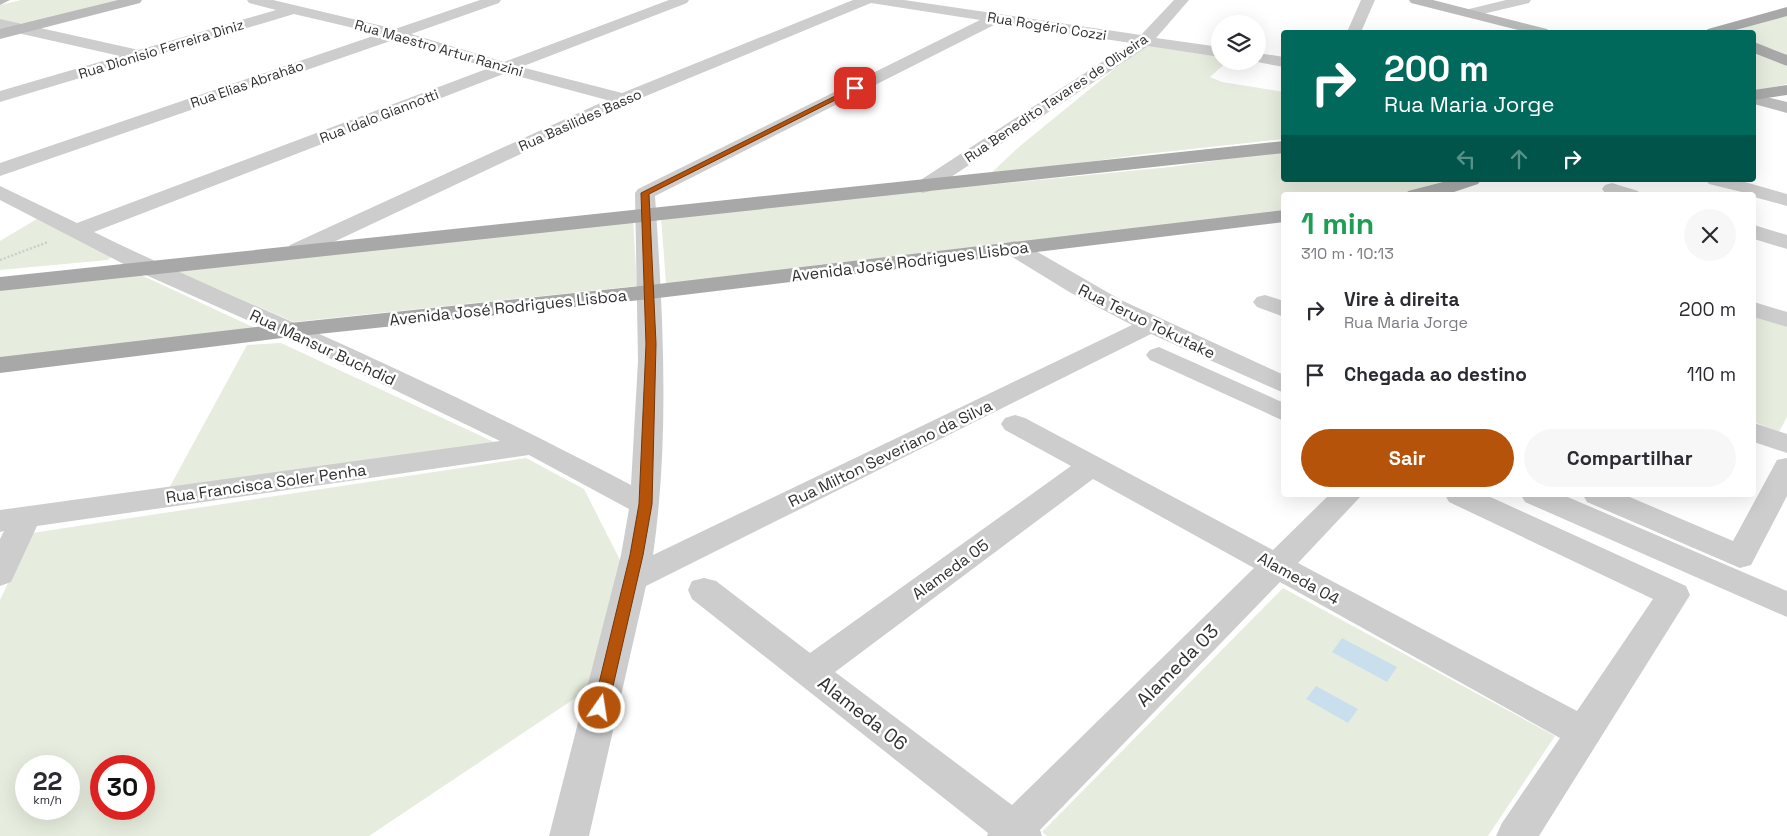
<!DOCTYPE html>
<html lang="pt">
<head>
<meta charset="utf-8">
<style>
  body { margin:0; font-family:"Space Grotesk",sans-serif; background:#f7f7f7; color:#2b2b33; height:100vh; display:flex; flex-direction:column; font-size:19px; white-space:nowrap }
  * { box-sizing:border-box; margin:0 }
  p { font-size:16px; color:#7c7c81 }
  .icon { flex:none; width:28px; height:28px; fill:none; stroke:currentColor; stroke-width:2; stroke-linecap:round; stroke-linejoin:round }
  .map { position:relative; flex:1; overflow:hidden }
  .sheet { position:absolute; left:1281px; top:192px; width:475px; height:305px; display:flex; flex-direction:column; background:#fff; border-radius:5px; box-shadow:0 5px 20px #0002 }
  .sheet>* { flex:none }
  .hud { position:absolute; left:1281px; top:30px; width:475px; height:152px; border-radius:5px; box-shadow:0 5px 20px #0002; background:#00695c; color:#fff; overflow:hidden }
  .tools { position:absolute; left:1211px; top:15px; display:grid; gap:10px }
  .tools a { display:grid; place-items:center; width:55px; height:55px; border-radius:50%; background:#fff; box-shadow:0 5px 20px #0002; font-size:25px }
  .speed { position:absolute; left:15px; top:755px; display:flex; gap:10px; font-size:25px; font-weight:700; text-align:center }
  .speed>* { display:grid; place-content:center; width:65px; height:65px; border-radius:50%; background:#fff; box-shadow:0 5px 20px #0002; line-height:1 }
  .speed small { font-size:12px; font-weight:400 }
  .speed .limit { border:8px solid #d22; background:#fff; color:#111 }
  .pin { position:absolute; display:grid; place-items:center; width:42px; height:42px; color:#fff; margin:-21px; border-radius:10px; box-shadow:0 2px 8px #0006 }
  .me { position:absolute; width:55px; margin:-28px; rotate:13deg; stroke-linejoin:round; filter:drop-shadow(0 0 4px #0008) }
  .turn { display:flex; align-items:center; gap:18px; height:105px; padding:0 20px; font-size:22px }
  .turn .icon { width:65px; height:65px; stroke-width:2.5 }
  .turn b { display:block; font-size:35px; line-height:42px }
  .lanes { display:flex; align-items:center; height:48px; padding:0 20px; background:#0003; justify-content:center; gap:25px; direction:ltr }
  .lanes .off { opacity:.35 }
  .round { display:grid; place-items:center; flex:none; width:52px; height:52px; border-radius:26px; background:#f7f7f7 }
  .headline { display:flex; align-items:center; justify-content:space-between; height:85px; padding:0 20px }
  h1 { font-size:30px; font-weight:700; line-height:38px; color:#1e9e55 }
  .cta { display:flex; gap:10px; margin-top:auto; padding:10px 20px }
  .cta a { flex:1; height:58px; border-radius:30px; background:#b45309; color:#fff; font-size:20px; font-weight:700; line-height:58px; text-align:center }
  .cta a+a { background:#f7f7f7; color:#2b2b33 }
  ul { padding:0; list-style:none }
  li { display:flex; align-items:center; gap:15px; height:65px; padding:0 20px }
  li div { flex:1 }
  li b { display:block; font-size:19px }
  li em { font-style:normal }
  .map>svg:first-child { display:block }
  .green { fill:#e6edde; fill-rule:evenodd }
  .water { fill:#cadfed }
  .lines { fill:none; stroke-linecap:round; stroke-linejoin:round }
  .path { stroke:#cdcdcd; stroke-width:2.5; stroke-dasharray:2 2; stroke-linecap:butt }
  .street { fill:#cdcdcd; fill-rule:evenodd }
  .secondary { fill:#bababa; fill-rule:evenodd }
  .primary { fill:#a8a8a8; fill-rule:evenodd }
  .route { fill:#b45309; stroke:#753606 }
  .labels { text-anchor:middle; stroke-width:5; stroke-linejoin:round; paint-order:stroke }
  .far-street-label { font-size:14px; fill:#303030; stroke:#fff }
  .street-label { font-size:16px; fill:#303030; stroke:#fff }
  .near-street-label { font-size:19px; fill:#303030; stroke:#fff }
</style>
</head>
<body>
<div class="map">
<svg width="1787" height="836" viewBox="0 0 1787 836">
  <rect width="100%" height="100%" fill="#fff"/>
  <g class="green">
    <path d="M21 0H120L28 23 18 24 0 20V5Z"/>
    <path d="M1787 14V56L1775 50 1754 44V32H1726Z"/>
    <path d="M1145 44 1220 56V61H1228L1210 77 1222 82 1284 92V139L1146 154 989 175 1020 146Z"/>
    <path d="M1754 50 1777 58 1787 67V84L1754 91Z"/>
    <path d="M1284 151V180H1457C1401 200 1342 195 1284 195V211L666 284 661 217 1170 167Z"/>
    <path d="M37 219 114 254 108 260 0 270V241Z"/>
    <path d="M633 219 637 286 294 322 171 269Z"/>
    <path d="M139 274 257 329 0 359V291Z"/>
    <path d="M1754 316 1787 327V417L1779 432 1754 422Z"/>
    <path d="M281 343 494 442 168 490 247 345Z"/>
    <path d="M526 458 584 489 621 562 586 691 369 836H0V600L32 533ZM26 766H69V809H26ZM101 766H144V809H101Z"/>
    <path d="M1283 588 1555 736 1488 836H1047L1042 832Z"/>
  </g>
  <g class="water">
    <path d="M1342 638 1397 667 1387 682 1332 652Z"/>
    <path d="M1316 686 1358 709 1348 723 1306 699Z"/>
  </g>
  <g class="lines">
    <path class="path" d="M0 260 48 242"/>
    <g class="street">
      <path d="M247 0H273L395 29 480 0H501L499 3 411 34 504 62 669 0H689L687 3 521 67 622 93 853 0H904L1141 35 1174 0H1189L1156 38 1220 47V57L1148 46 930 191 923 193 916 191 913 187 916 183 1131 43 998 23 655 196C663 315 670 436 653 555L1132 325 1071 293 1006 253 1003 248 1006 243 1014 241 1022 243 1121 300 1284 375V393L1151 334 646 586 589 836H549L621 555 629 509 529 455 37 526 11 582 0 586V539L4 531 0 532V510L500 441 281 335 139 272 0 200V186L77 223 489 68 396 39 0 176V163L379 34 294 14 0 102V91L120 56 0 29V19L139 50 276 10 249 3ZM871 3 980 20 638 189 635 193 638 361 631 485C522 428 410 374 297 324 229 294 161 265 94 232L506 73 607 100 290 245 287 250 290 255 298 257 306 255 629 103Z"/>
      <path d="M1361 0H1375L1361 32H1347Z"/>
      <path d="M1506 0H1531L1529 3 1470 17 1463 13 1465 10Z"/>
      <path d="M1258 53 1284 57V67L1252 61H1258Z"/>
      <path d="M1706 180H1738L1787 194V206L1754 197V195L1709 184Z"/>
      <path d="M1612 183 1638 191 1641 195 1605 193 1602 189 1605 185Z"/>
      <path d="M1754 225 1787 235V249L1754 239Z"/>
      <path d="M1265 295 1284 301V317L1257 307 1253 302 1257 297Z"/>
      <path d="M1754 302 1787 312V327L1754 317Z"/>
      <path d="M1159 347 1284 403V421L1150 360 1146 355 1150 350Z"/>
      <path d="M1015 415 1025 418 1273 550 1329 495H1362L1298 563 1577 711 1653 599 1449 502 1445 495H1486L1686 586 1690 595 1539 836H1496L1502 823 1560 738 1280 582 1040 830 1042 836H987L988 833 692 599 688 590 692 581 704 578 716 581 810 653 1071 466 1005 430 1001 424 1005 418ZM1093 479 1254 568 1012 805 835 672Z"/>
      <path d="M1754 423 1787 434V453L1754 442Z"/>
      <path d="M1787 458V496L1751 565 1740 568 1587 502 1583 495H1625L1733 541 1777 460Z"/>
      <path d="M1521 495H1563L1787 591V617L1525 502Z"/>
    </g>
    <g class="secondary">
      <path d="M0 0H10L0 5Z"/>
      <path d="M118 0H142L140 3 0 39V29Z"/>
      <path d="M1409 0H1433L1547 29 1550 32H1526L1411 3Z"/>
      <path d="M1754 94 1787 102V113L1754 104Z"/>
    </g>
    <g class="primary">
      <path d="M1787 7V16L1728 32H1705L1708 29Z"/>
      <path d="M1754 42 1787 55V66L1754 53Z"/>
      <path d="M1787 85V95L1754 100V90Z"/>
      <path d="M1284 141V153L0 291V277Z"/>
      <path d="M1451 180H1481L1478 184 1445 195H1405L1408 191Z"/>
      <path d="M1284 210V222L650 299 290 337 0 373V357L290 323 650 285Z"/>
    </g>
  </g>
  <path class="route" d="M853 87 859 88 649 194 656 344 652 504 643 555 608 708 606 712 600 714 595 712 593 708 630 555 639 504 646 344 641 193Z"/>
  <g class="labels">
    <g class="far-street-label">
      <text transform="translate(1047 26) rotate(9)" y="5">Rua Rogério Cozzi</text>
      <text transform="translate(439 48) rotate(16)" y="5">Rua Maestro Artur Ranzini</text>
      <text transform="translate(161 49) rotate(-17)" y="5">Rua Dionisio Ferreira Diniz</text>
      <text transform="translate(247 84) rotate(-19)" y="5">Rua Elias Abrahão</text>
      <text transform="translate(1056 98) rotate(-34)" y="5">Rua Benedito Tavares de Oliveira</text>
      <text transform="translate(379 116) rotate(-21)" y="5">Rua Idalo Giannotti</text>
      <text transform="translate(580 120) rotate(-24)" y="5">Rua Basilides Basso</text>
    </g>
    <g class="street-label">
      <text transform="translate(910 261) rotate(-7)" y="6">Avenida José Rodrigues Lisboa</text>
      <text transform="translate(508 307) rotate(-6)" y="6">Avenida José Rodrigues Lisboa</text>
      <text transform="translate(1147 321) rotate(26)" y="6">Rua Teruo Tokutake</text>
      <text transform="translate(323 347) rotate(25)" y="6">Rua Mansur Buchdid</text>
      <text transform="translate(890 453) rotate(-26)" y="6">Rua Milton Severiano da Silva</text>
      <text transform="translate(266 483) rotate(-8)" y="6">Rua Francisca Soler Penha</text>
      <text transform="translate(950 569) rotate(-36)" y="6">Alameda 05</text>
      <text transform="translate(1299 578) rotate(29)" y="6">Alameda 04</text>
    </g>
    <g class="near-street-label">
      <text transform="translate(1177 665) rotate(-45)" y="7">Alameda 03</text>
      <text transform="translate(863 713) rotate(38)" y="7">Alameda 06</text>
    </g>
  </g>
</svg>
<div class="tools">
<a><svg class="icon" aria-label="layers" viewBox="0 0 24 24"><path d="M12 4l9 5-9 5-9-5zM3 14l9 5 9-5"/></svg></a>
</div>
<div class="speed"><div>22<small>km/h</small></div><div class="limit">30</div></div>
<div class="pin" style="left:855px;top:88px;background:#d93025"><svg class="icon" aria-label="arrive" viewBox="0 0 24 24"><path d="M6 21V4h12l-3 4 3 4H6"/></svg></div>
<svg class="me" style="left:600px;top:708px" viewBox="-20 -20 40 40"><circle r="17" fill="#b45309" stroke="#fff" stroke-width="3"/><path d="M0-11L8 9 0 5-8 9z" fill="#fff"/></svg>
<div class="hud">
<div class="turn"><svg class="icon" aria-label="right" viewBox="0 0 24 24"><path d="M7 20v-9h11M14 6l5 5-5 5"/></svg><div><b>200 m</b>Rua Maria Jorge</div></div>
<div class="lanes"><svg class="icon off" aria-label="left" viewBox="0 0 24 24"><path d="M17 20v-9H6M10 6l-5 5 5 5"/></svg><svg class="icon off" aria-label="ahead" viewBox="0 0 24 24"><path d="M12 20V5M6 11l6-6 6 6"/></svg><svg class="icon" aria-label="right" viewBox="0 0 24 24"><path d="M7 20v-9h11M14 6l5 5-5 5"/></svg></div>
</div>
<section class="sheet">
<div class="headline"><div><h1>1 min</h1><p>310 m · 10:13</p></div><a class="round"><svg class="icon" aria-label="close" viewBox="0 0 24 24"><path d="M6 6l12 12M18 6L6 18"/></svg></a></div>
<ul>
<li><svg class="icon" aria-label="right" viewBox="0 0 24 24"><path d="M7 20v-9h11M14 6l5 5-5 5"/></svg><div><b>Vire à direita</b><p>Rua Maria Jorge</p></div><em>200 m</em></li>
<li><svg class="icon" aria-label="arrive" viewBox="0 0 24 24"><path d="M6 21V4h12l-3 4 3 4H6"/></svg><div><b>Chegada ao destino</b></div><em>110 m</em></li>
</ul>
<div class="cta"><a>Sair</a><a>Compartilhar</a></div>
</section>
</div>
</body>
</html>
